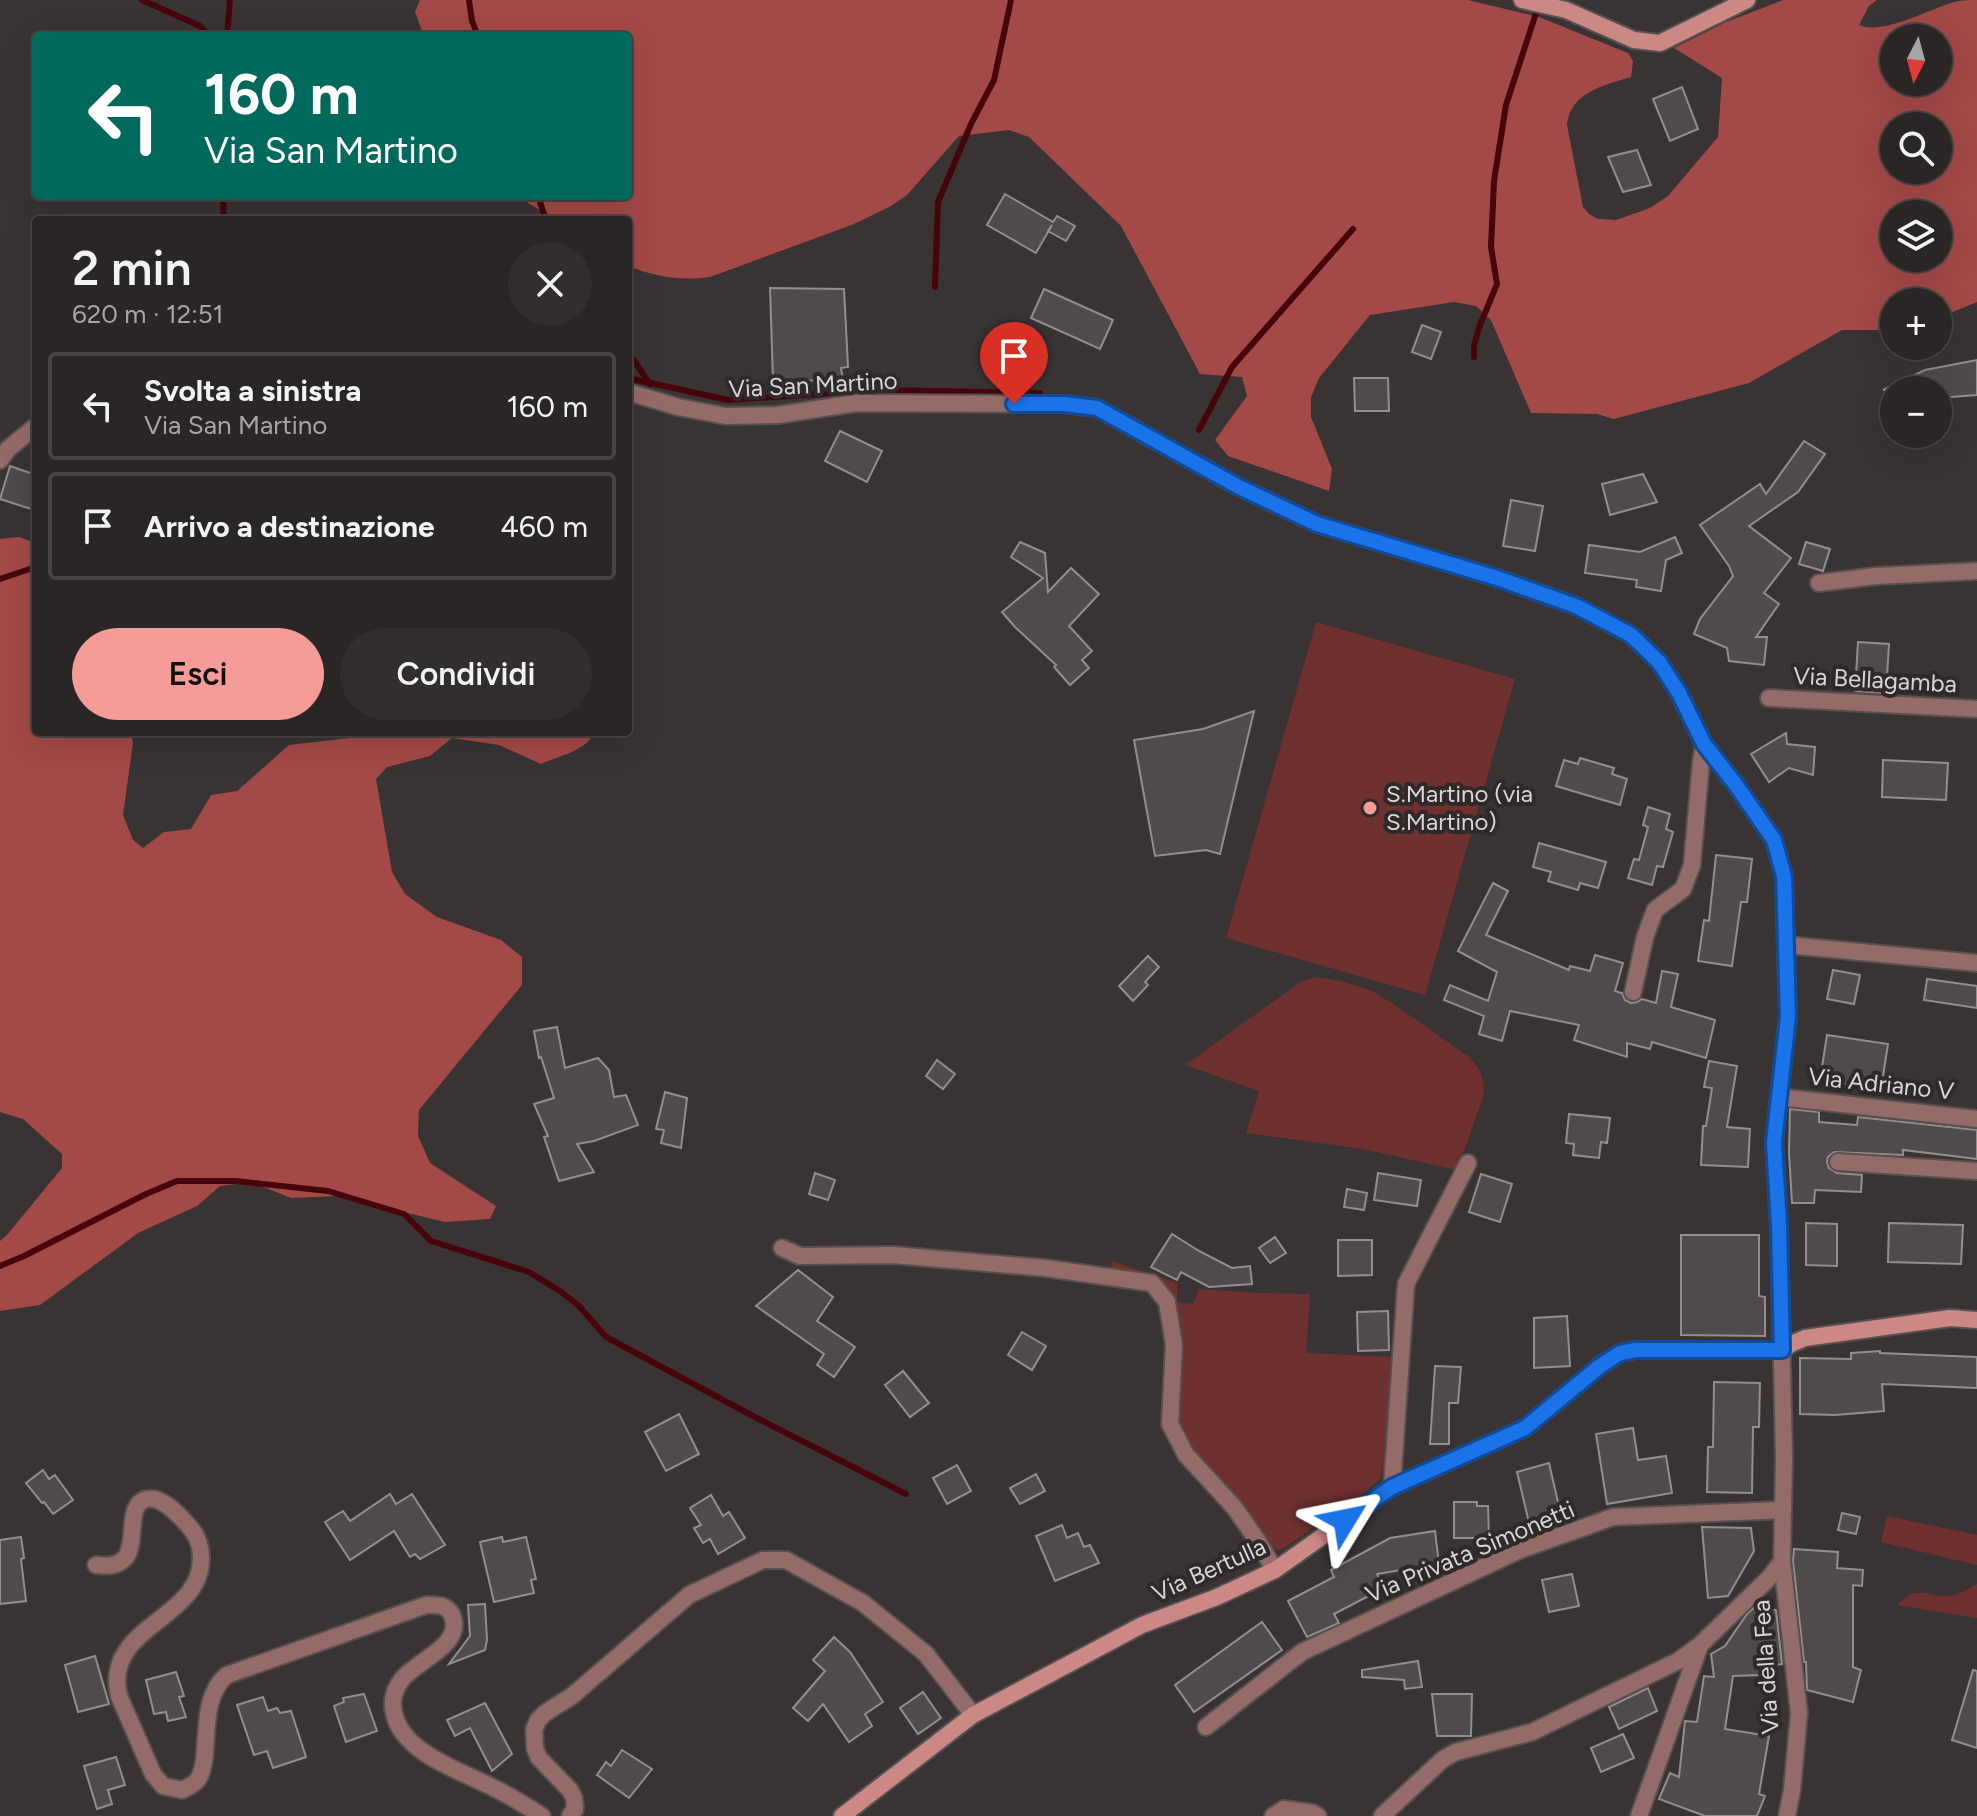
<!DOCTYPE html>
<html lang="it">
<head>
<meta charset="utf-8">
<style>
  body { margin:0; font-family:Figtree,sans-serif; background:#332e2e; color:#f1f3f6; height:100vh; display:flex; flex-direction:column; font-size:30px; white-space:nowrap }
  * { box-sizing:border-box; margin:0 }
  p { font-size:26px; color:#a6a5a7 }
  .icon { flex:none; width:44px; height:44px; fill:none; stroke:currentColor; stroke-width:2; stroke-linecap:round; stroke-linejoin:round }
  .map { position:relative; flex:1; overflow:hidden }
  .panel { position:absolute; left:32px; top:216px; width:600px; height:520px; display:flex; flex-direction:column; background:#2b2626; border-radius:8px; box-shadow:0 8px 32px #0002,0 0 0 2px #474343 }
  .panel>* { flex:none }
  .guide { position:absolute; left:32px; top:32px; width:600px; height:168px; border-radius:8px; box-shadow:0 8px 32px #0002,0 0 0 2px #474343; background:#00695c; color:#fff; overflow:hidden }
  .needle { width:52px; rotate:186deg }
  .controls { position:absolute; left:1880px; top:24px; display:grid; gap:16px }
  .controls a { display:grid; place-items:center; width:72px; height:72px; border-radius:50%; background:#2b2626; box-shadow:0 8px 32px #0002,0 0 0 2px #474343; font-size:40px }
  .pin { position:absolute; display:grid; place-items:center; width:68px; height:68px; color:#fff; margin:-82px -34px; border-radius:50% 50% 50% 0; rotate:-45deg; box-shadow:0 0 8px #0007 }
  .pin .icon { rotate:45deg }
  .me { position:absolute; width:88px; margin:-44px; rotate:55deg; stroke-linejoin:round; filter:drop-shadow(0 0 6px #0008) }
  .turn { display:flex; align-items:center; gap:28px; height:168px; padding:0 40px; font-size:36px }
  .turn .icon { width:104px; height:104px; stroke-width:2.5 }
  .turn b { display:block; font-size:56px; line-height:68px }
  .round { display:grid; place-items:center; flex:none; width:84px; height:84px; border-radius:42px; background:#332e2e }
  .head { display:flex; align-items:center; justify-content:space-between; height:136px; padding:0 40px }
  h1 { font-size:48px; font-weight:600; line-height:60px }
  .primary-button { display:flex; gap:16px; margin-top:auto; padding:16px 40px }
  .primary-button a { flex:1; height:92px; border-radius:48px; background:#f59b98; color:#111; font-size:32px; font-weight:600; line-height:92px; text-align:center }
  .primary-button a+a { background:#332e2e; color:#f1f3f6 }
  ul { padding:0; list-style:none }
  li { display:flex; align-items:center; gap:24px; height:108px; margin:0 16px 12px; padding:0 24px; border:4px solid #474343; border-radius:8px }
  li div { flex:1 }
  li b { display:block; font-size:30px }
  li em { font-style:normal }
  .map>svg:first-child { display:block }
  .green { fill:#6f3030 }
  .forest { fill:#a34948; fill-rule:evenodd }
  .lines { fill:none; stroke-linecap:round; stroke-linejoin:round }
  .stream { stroke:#47040b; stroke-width:6 }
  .building { fill:#504a4a; stroke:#948d8d; stroke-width:2 }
  .street-casing { stroke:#565050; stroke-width:20 }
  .secondary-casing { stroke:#565050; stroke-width:20 }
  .street { stroke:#956b69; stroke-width:16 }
  .secondary { stroke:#cb8885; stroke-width:16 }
  .route-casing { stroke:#114b97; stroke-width:20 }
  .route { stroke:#1a73e8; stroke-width:14 }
  .poi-dot { fill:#f59b98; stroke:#2f2929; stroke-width:3 }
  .labels { text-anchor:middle; stroke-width:8; stroke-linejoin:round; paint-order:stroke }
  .street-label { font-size:24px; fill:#d9d5d5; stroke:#2f2929 }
  .poi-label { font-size:24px; fill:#d9d5d5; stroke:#2f2929; text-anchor:start }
</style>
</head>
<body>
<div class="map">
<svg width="1977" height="1816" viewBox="0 0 1977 1816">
  <rect width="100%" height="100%" fill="#393333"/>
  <g class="green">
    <path d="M1316 622 1515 679 1425 995 1226 938Z"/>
    <path d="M1317 977 1341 981 1372 991 1395 1005 1469 1057 1479 1069 1483 1081 1484 1095 1457 1170 1363 1149 1246 1133 1259 1091 1185 1065 1302 981Z"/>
    <path d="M1113 1261 1177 1283V1302L1193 1304 1199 1289 1258 1293 1310 1294 1306 1353 1394 1357 1386 1459 1379 1480 1368 1490 1284 1548 1277 1550 1270 1548 1187 1447 1176 1430 1168 1297 1110 1270Z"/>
    <path d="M1887 1516 1977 1535V1565L1881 1542Z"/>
    <path d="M1977 1584V1618L1897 1605C1920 1581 1928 1600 1953 1595 1961 1594 1969 1588 1977 1584Z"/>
  </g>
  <g class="forest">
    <path d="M420 0H1468L1539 17 1628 53 1633 61 1631 77C1605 85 1570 92 1567 125L1583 207 1589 214 1598 219 1616 220 1650 208 1668 196 1718 137 1722 78 1674 48 1726 22 1783 0H1877L1869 6 1859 25C1884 36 1932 7 1958 1 1964 0 1971 0 1977 0V302L1938 318V302H1894V330H1842L1749 383 1614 419 1597 414 1531 413 1491 320 1476 306 1454 302 1370 315 1319 378 1311 397V417L1332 469 1329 491 1228 456 1215 440 1247 396 1242 377 1200 374 1121 226 1029 137 1009 130 959 136 907 195 891 206 854 224 710 277C681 281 656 277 628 266V220H556L517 196H628V36H430L422 31 415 12ZM1894 38H1938V82H1894ZM1894 126H1938V170H1894ZM1894 214H1938V258H1894Z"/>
    <path d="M19 537 36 543V732H130L133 743 123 815 133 840 143 848 164 832 191 829 211 795 237 791 289 745 358 737 364 732H595C586 751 559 756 541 764L499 745 452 738 430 756 387 767 376 779 392 872 405 894 437 917 501 940 522 957V985L419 1110 418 1136 430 1163 496 1206 490 1219 445 1222 338 1196 291 1198 251 1182 220 1186 197 1206 138 1233 40 1305 0 1311V1241L7 1235 62 1168V1154L23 1119 0 1112V539Z"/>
  </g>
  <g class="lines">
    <g class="stream">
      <path d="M142 0 200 26 210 36"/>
      <path d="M469 0 472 21 478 36"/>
      <path d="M227 36 230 0"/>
      <path d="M223 196 224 220"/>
      <path d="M538 196 546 220"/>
      <path d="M935 287 938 202 971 124 994 80 1011 0"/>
      <path d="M628 352 650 384"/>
      <path d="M1474 357V345L1480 325 1497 284 1491 247 1494 181 1506 105 1537 10"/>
      <path d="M628 378 728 400 879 390 1040 393"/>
      <path d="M1199 430 1232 367 1353 229"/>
      <path d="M0 579 36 567"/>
      <path d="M0 1266 24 1256 146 1194 177 1181H236L328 1191 404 1214 431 1241 529 1272 560 1291 579 1306 606 1337 751 1415 906 1494"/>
    </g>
  </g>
  <g class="building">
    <path d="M1682 87 1698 129 1670 141 1653 99Z"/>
    <path d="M1637 150 1651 185 1623 192 1608 157Z"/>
    <path d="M1005 194 1053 222 1057 216 1075 226 1066 241 1048 231 1052 225 1036 253 987 225Z"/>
    <path d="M770 288 844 289 848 367 841 368 843 381 773 380Z"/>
    <path d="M1044 289 1113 320 1100 349 1031 318Z"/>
    <path d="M1422 325 1441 332 1431 359 1412 352Z"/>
    <path d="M1977 360V395L1938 398V390H1883L1925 370Z"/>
    <path d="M1354 378H1388L1389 411H1355Z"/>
    <path d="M840 431 882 451 867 482 825 461Z"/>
    <path d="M1804 441 1825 454 1798 492 1749 526 1791 558 1764 593 1779 604 1756 637H1767L1764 665 1729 661 1727 648 1694 634 1700 619 1733 576 1729 566 1700 525 1760 484 1766 494Z"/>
    <path d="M10 466 36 475V494L31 509 0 499Z"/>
    <path d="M1643 474 1657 502 1610 515 1602 484Z"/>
    <path d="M1511 500 1543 506 1535 551 1503 546Z"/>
    <path d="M1675 537 1682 553 1666 560 1661 591 1636 587 1637 580 1585 573 1589 545 1640 552Z"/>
    <path d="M1020 542 1045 553 1048 592 1071 568 1099 594 1069 626 1092 651 1082 660 1089 668 1070 685 1054 667 1056 665 1015 627 1002 612 1043 578 1011 557Z"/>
    <path d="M1806 542 1830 549 1823 571 1799 564Z"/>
    <path d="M1858 642 1889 644 1886 693 1855 691Z"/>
    <path d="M1254 711 1220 854 1206 850 1155 856 1134 740 1203 729Z"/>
    <path d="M1786 733 1787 744 1815 747 1813 775 1789 768 1769 782 1751 754Z"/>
    <path d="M1580 758 1614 768 1612 774 1627 779 1620 805 1556 786 1564 760 1578 764Z"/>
    <path d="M1883 760 1948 763 1946 800 1882 797Z"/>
    <path d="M1648 807 1670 814 1666 829 1673 832 1663 867 1657 866 1652 885 1628 878 1634 859 1639 860 1648 827 1643 825Z"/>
    <path d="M1539 843 1606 862 1598 888 1580 883 1578 890 1548 881 1551 872 1533 867Z"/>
    <path d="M1716 855 1752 859 1747 902H1741L1732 966 1698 961 1704 920 1709 921Z"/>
    <path d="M1493 883 1508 891 1486 935 1569 970 1570 966 1590 971 1595 955 1623 963 1615 991 1622 993 1625 1000 1631 1003 1637 1002 1642 999 1656 1003 1662 971 1678 974 1671 1007 1715 1020 1706 1058 1652 1042 1650 1049 1627 1043V1057L1574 1040 1579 1025 1510 1011 1502 1041 1479 1034 1484 1016 1444 1000 1450 985 1488 1001 1497 972 1458 951Z"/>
    <path d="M1148 956 1159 967 1145 982 1148 985 1133 1001 1119 986Z"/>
    <path d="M1833 970 1860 975 1854 1004 1827 999Z"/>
    <path d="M1927 979 1977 986V1008L1924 1000Z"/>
    <path d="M557 1027 565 1068 598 1058 609 1070 614 1097 626 1095 638 1125 594 1141 577 1144 594 1172 559 1181 544 1137 548 1136 534 1104 554 1098 541 1057 539 1058 534 1031Z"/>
    <path d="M1827 1035 1888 1044 1881 1089 1820 1080Z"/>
    <path d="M937 1060 955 1074 943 1089 926 1076Z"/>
    <path d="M1709 1061 1737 1066 1727 1127 1750 1129 1748 1167 1701 1165 1703 1126H1706L1712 1088 1704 1087Z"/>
    <path d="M665 1092 687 1098 681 1148 661 1143 664 1130 656 1129Z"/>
    <path d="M1790 1109 1819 1112V1122L1857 1125 1858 1117 1977 1130V1159L1903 1150V1155L1834 1152 1828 1157 1827 1162 1829 1168 1837 1173 1862 1175 1861 1192 1815 1190 1814 1203H1792L1789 1153Z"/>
    <path d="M1569 1114 1610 1118 1607 1143 1601 1142 1599 1158 1573 1155 1574 1144 1566 1143Z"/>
    <path d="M815 1173 835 1180 828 1200 809 1194Z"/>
    <path d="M1378 1173 1421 1180 1417 1206 1374 1200Z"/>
    <path d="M1481 1174 1512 1184 1500 1222 1469 1212Z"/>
    <path d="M1347 1189 1367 1193 1364 1210 1344 1207Z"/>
    <path d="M1806 1223 1837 1224V1266L1806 1265Z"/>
    <path d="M1889 1223 1963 1225 1961 1264 1888 1262Z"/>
    <path d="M1172 1234 1199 1251 1232 1268 1250 1266 1252 1284 1209 1287 1181 1272 1177 1280 1151 1267Z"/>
    <path d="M1681 1235H1759V1296L1765 1297V1336L1681 1335Z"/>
    <path d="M1275 1237 1286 1253 1270 1263 1259 1248Z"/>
    <path d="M1338 1240H1372V1275L1338 1276Z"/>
    <path d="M798 1270 833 1297 817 1321 855 1347 834 1377 817 1365 824 1354 756 1306Z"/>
    <path d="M1388 1311 1389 1350 1358 1351 1357 1312Z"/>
    <path d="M1567 1316 1570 1366 1534 1368V1318Z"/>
    <path d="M1022 1332 1046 1346 1032 1370 1008 1355Z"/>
    <path d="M1880 1351V1353L1977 1357V1388L1882 1384 1884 1411 1835 1415 1800 1414V1358L1851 1359V1353Z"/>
    <path d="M1435 1366 1461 1367 1458 1403H1449V1444H1430Z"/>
    <path d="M903 1371 929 1403 910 1417 885 1385Z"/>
    <path d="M1714 1382 1760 1383 1759 1427H1753L1752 1493 1707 1492 1708 1447H1713Z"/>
    <path d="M679 1414 699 1454 666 1471 645 1432Z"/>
    <path d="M1633 1428 1638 1460 1666 1456 1672 1493 1607 1504 1596 1434Z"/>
    <path d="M1549 1463 1561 1515 1529 1523 1517 1472Z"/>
    <path d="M957 1465 971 1491 947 1504 933 1478Z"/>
    <path d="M43 1470 49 1479 55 1475 73 1500 53 1514 44 1502 42 1503 26 1483Z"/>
    <path d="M1036 1474 1045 1491 1020 1504 1010 1488Z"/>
    <path d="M390 1494 396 1504 412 1494 445 1545 420 1559 415 1554 410 1557 394 1531 350 1560 325 1522 343 1511 350 1521Z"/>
    <path d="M711 1495 723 1516 729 1512 745 1538 718 1554 710 1539 703 1543 694 1528 701 1525 690 1508Z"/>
    <path d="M1454 1502H1477V1506H1488L1489 1538H1454Z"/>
    <path d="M1842 1513 1860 1517 1856 1534 1838 1530Z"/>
    <path d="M1062 1525 1067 1538 1078 1533 1084 1547 1090 1545 1099 1563 1055 1581 1036 1536Z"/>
    <path d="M1702 1527 1751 1528 1754 1551 1728 1596 1708 1598Z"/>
    <path d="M1435 1531 1439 1564 1377 1574 1384 1588 1334 1614 1339 1623 1307 1637 1288 1601 1334 1577 1331 1570 1390 1538Z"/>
    <path d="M21 1537 24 1558 21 1559 26 1601 0 1604V1540Z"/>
    <path d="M502 1537 503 1542 526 1537 536 1579 531 1580 534 1593 494 1602 480 1542Z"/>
    <path d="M1794 1549 1838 1552 1837 1568 1863 1570 1862 1586 1853 1585V1667L1861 1670 1853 1702 1807 1690 1806 1662H1804L1793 1561Z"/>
    <path d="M1572 1574 1579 1606 1549 1612 1542 1580Z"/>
    <path d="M485 1604 487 1640 485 1650 449 1664 470 1636 468 1605Z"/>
    <path d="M1756 1606 1776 1610 1782 1664 1761 1666V1675L1733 1676 1725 1729 1769 1736 1759 1794 1765 1796 1757 1816H1705L1659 1799 1670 1773 1679 1777 1685 1721 1697 1722 1704 1676 1714 1677 1711 1654 1725 1646 1747 1614Z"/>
    <path d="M1262 1622 1282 1650 1194 1712 1175 1685Z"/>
    <path d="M834 1637 850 1652 883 1702 865 1714 872 1726 849 1742 823 1704 808 1721 793 1708 825 1671 813 1660Z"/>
    <path d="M95 1656 109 1704 78 1712 65 1665Z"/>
    <path d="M1418 1661 1422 1687 1405 1689 1404 1680 1362 1677V1670Z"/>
    <path d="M1973 1670 1977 1671V1748L1952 1740Z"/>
    <path d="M176 1672 184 1696 179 1697 186 1717 168 1721 166 1712 154 1714 146 1680Z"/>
    <path d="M1648 1688 1657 1711 1619 1729 1609 1707Z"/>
    <path d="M923 1692 941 1718 918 1734 900 1708Z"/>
    <path d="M364 1694 377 1731 346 1742 334 1706 344 1702 343 1698Z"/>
    <path d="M1432 1694H1472L1471 1736H1437Z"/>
    <path d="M263 1697 268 1711 277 1708 280 1713 291 1711 306 1757 273 1768 267 1751 254 1755 237 1705Z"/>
    <path d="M485 1703 512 1754 492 1771 470 1728 455 1736 447 1720Z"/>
    <path d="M1623 1734 1634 1758 1601 1772 1591 1748Z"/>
    <path d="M622 1750 652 1769 629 1798 597 1775 606 1762 611 1766Z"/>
    <path d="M116 1757 125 1785 108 1790 112 1804 97 1809 84 1766Z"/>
  </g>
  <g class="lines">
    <g class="street-casing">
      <g id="street">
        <path d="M628 392 678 407 726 416 778 415 856 403 1065 404 1097 408 1237 486 1317 524 1497 578 1576 606 1631 635 1659 662 1679 693 1704 744 1736 785 1774 840 1784 876 1788 1017 1774 1142 1779 1225 1784 1457 1782 1561 1769 1578 1700 1645 1678 1661 1532 1732 1456 1752 1443 1759 1382 1816"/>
        <path d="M0 460 8 449 36 426"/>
        <path d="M1819 583 1876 576 1977 571"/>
        <path d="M1769 698 1977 709"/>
        <path d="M1787 945 1977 963"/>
        <path d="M1633 992 1645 937 1655 910 1683 889 1692 865 1701 762 1704 744"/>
        <path d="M1779 1097 1977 1119"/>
        <path d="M1838 1162 1977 1171"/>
        <path d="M782 1248 800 1256 893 1255 1045 1268 1152 1283 1167 1302 1174 1345 1170 1424 1186 1455 1234 1507 1257 1540 1275 1570"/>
        <path d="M1392 1487 1406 1284 1468 1163"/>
        <path d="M1782 1561 1799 1713 1792 1790 1787 1816"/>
        <path d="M96 1565C106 1566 117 1567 125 1558 138 1544 125 1503 147 1499 162 1496 178 1514 187 1524 196 1533 201 1545 201 1557 203 1620 102 1625 119 1696L153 1774 163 1786 182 1790C188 1787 194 1785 198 1779 202 1774 203 1767 204 1761 208 1732 203 1695 227 1675L426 1605C436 1605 447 1604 452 1615 465 1644 417 1661 403 1678 398 1684 394 1693 393 1700 390 1750 460 1770 494 1788 511 1796 526 1806 542 1816"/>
        <path d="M1206 1727 1302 1652 1520 1550 1613 1517 1783 1510"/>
        <path d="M570 1816 575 1809 574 1798 570 1790 539 1758 535 1749 534 1730 538 1720 545 1713 572 1696 689 1595 763 1560H786L863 1603 926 1654 973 1715"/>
        <path d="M1273 1816 1284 1809 1313 1813 1318 1816"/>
        <path d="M1639 1816 1700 1645"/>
      </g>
    </g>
    <g class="secondary-casing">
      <g id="secondary">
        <path d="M1522 0 1566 10 1634 40 1660 43 1747 0"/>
        <path d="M842 1816 973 1715 1142 1625 1217 1597 1275 1570 1392 1487 1525 1428 1600 1366 1620 1353 1636 1350H1782L1791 1344 1805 1338 1950 1318 1977 1320"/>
      </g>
    </g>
    <use href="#street" class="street"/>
    <use href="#secondary" class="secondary"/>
  </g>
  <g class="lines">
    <g class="route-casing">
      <path id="route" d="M1014 404H1065L1097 408 1237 486 1317 524 1497 578 1576 606 1631 635 1659 662 1679 693 1704 744 1736 785 1774 840 1784 876 1788 1017 1774 1142 1779 1225 1782 1350H1636L1620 1353 1600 1366 1525 1428 1392 1487 1345 1520"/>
    </g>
    <use href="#route" class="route"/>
  </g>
  <circle class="poi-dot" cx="1370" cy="808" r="8"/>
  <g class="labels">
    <g class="street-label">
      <text transform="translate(813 385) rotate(-3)" y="8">Via San Martino</text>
      <text transform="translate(1875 680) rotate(3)" y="8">Via Bellagamba</text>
      <text transform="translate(1881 1084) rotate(6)" y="8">Via Adriano V</text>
      <text transform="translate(1470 1552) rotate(-23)" y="8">Via Privata Simonetti</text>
      <text transform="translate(1209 1570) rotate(-24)" y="8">Via Bertulla</text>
      <text transform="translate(1766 1667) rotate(-94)" y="8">Via della Fea</text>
    </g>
    <g class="poi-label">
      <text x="1386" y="802">S.Martino (via<tspan x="1386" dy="28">S.Martino)</tspan></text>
    </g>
  </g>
</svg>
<div class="controls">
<a><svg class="needle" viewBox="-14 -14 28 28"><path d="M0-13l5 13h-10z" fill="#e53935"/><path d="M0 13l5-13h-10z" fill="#a6a5a7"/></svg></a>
<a><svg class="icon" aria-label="search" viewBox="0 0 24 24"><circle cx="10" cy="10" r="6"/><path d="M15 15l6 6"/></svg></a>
<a><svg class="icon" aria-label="layers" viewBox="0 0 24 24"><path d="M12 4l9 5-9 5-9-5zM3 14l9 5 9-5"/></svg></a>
<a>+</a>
<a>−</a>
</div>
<div class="pin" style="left:1014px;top:404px;background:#d93025"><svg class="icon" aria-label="arrive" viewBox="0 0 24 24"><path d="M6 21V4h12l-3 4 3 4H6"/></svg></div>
<svg class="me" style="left:1345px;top:1520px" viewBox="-20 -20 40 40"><path d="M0-17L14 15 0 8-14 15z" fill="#1a73e8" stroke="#fff" stroke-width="4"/></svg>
<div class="guide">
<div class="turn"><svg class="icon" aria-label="left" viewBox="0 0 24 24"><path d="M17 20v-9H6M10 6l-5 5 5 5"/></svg><div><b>160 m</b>Via San Martino</div></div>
</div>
<section class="panel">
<div class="head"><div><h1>2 min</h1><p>620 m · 12:51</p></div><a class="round"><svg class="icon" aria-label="close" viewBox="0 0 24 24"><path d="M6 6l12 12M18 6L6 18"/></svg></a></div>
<ul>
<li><svg class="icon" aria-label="left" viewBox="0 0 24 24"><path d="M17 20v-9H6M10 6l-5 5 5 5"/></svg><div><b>Svolta a sinistra</b><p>Via San Martino</p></div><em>160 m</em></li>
<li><svg class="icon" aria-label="arrive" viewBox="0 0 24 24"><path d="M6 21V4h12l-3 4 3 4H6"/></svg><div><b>Arrivo a destinazione</b></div><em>460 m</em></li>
</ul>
<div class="primary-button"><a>Esci</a><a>Condividi</a></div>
</section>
</div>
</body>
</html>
